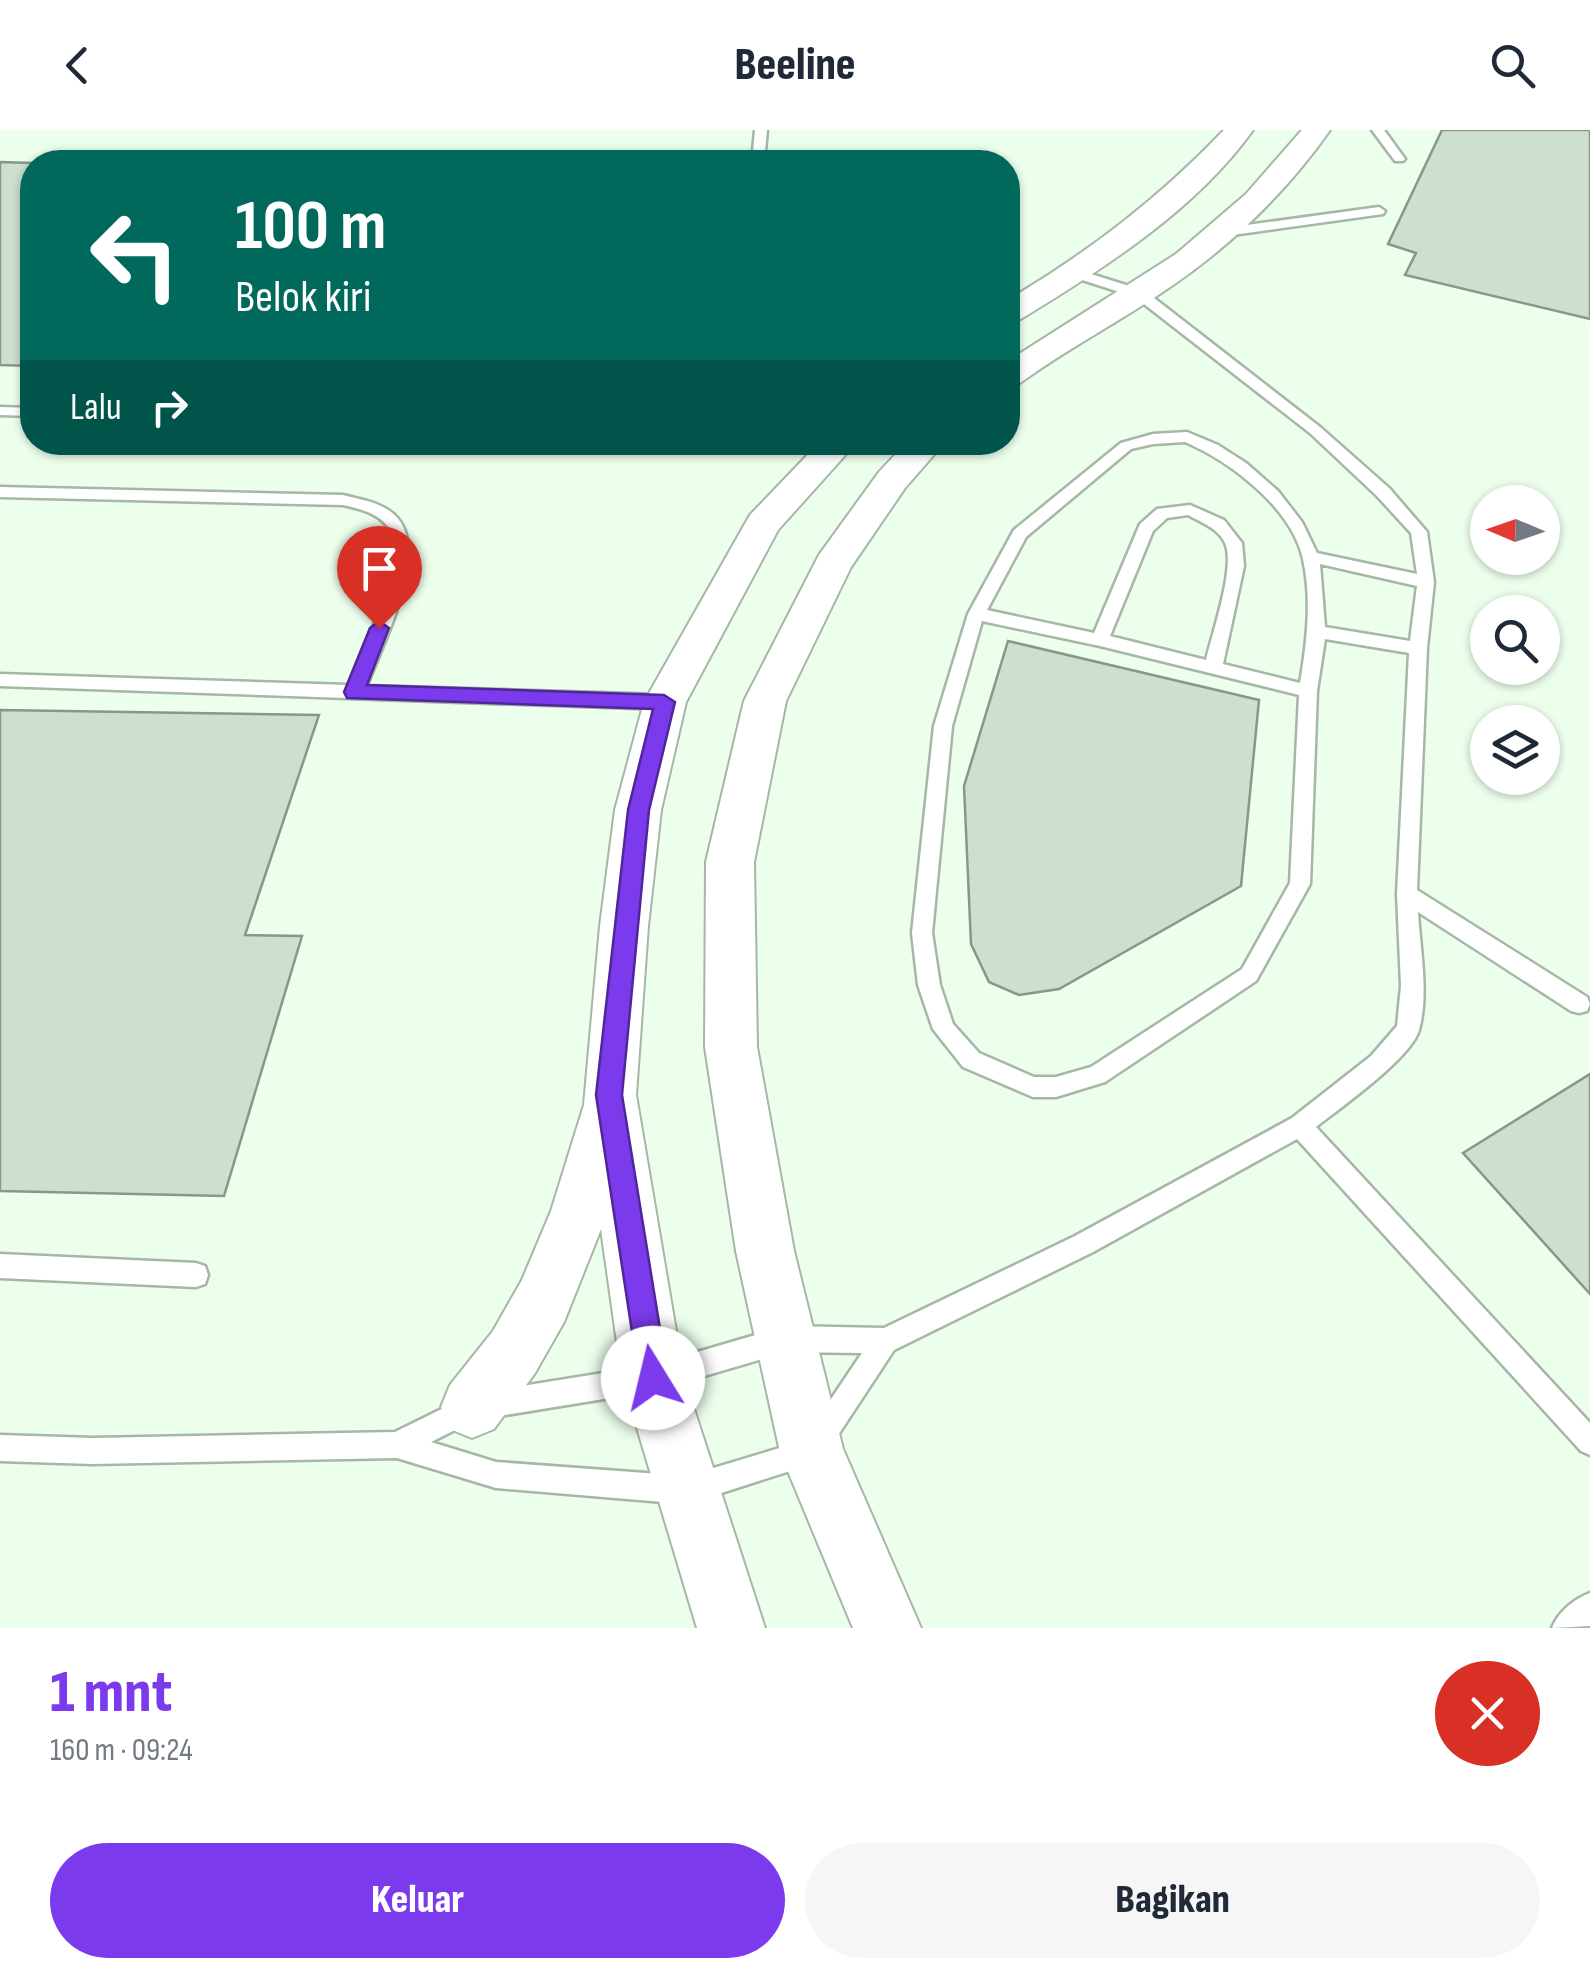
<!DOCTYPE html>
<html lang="id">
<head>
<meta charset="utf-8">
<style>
  body { margin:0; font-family:"Sofia Sans Condensed",sans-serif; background:#f6f6f7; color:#1f2937; height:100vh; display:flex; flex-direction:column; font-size:38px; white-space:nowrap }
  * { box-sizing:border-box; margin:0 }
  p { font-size:32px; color:#747a83 }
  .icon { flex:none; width:55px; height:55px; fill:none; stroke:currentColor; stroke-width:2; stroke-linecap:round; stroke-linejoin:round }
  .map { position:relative; height:1498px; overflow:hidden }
  .drawer { display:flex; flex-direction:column; background:#fff; flex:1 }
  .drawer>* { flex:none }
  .banner { position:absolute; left:20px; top:20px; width:1000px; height:305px; border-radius:40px; box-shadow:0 2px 8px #0004; background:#00695c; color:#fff; overflow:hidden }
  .needle { width:65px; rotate:272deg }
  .buttons { position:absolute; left:1470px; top:355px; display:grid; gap:20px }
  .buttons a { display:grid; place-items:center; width:90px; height:90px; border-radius:50%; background:#fff; box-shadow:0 2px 8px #0004; font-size:50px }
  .pin { position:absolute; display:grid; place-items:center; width:85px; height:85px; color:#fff; margin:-102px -42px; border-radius:50% 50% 50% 0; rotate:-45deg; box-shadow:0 0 10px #0007 }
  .pin .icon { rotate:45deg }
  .me { position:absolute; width:110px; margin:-55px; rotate:351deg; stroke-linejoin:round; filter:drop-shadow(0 0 8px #0008) }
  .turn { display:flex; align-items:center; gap:35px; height:210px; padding:0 50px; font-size:45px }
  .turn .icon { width:130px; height:130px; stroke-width:2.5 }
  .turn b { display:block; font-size:70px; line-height:85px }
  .then { display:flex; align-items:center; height:95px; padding:0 50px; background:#0003; gap:20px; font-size:38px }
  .round { display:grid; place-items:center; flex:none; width:105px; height:105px; border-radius:52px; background:#f6f6f7 }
  .overview { display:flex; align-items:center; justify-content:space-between; height:170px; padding:0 50px }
  h1 { font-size:60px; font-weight:800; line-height:75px; color:#7c3aed }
  .cta { display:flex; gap:20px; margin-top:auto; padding:20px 50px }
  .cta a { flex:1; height:115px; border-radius:60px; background:#7c3aed; color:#fff; font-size:40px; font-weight:800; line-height:115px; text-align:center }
  .cta a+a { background:#f6f6f7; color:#1f2937 }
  header { display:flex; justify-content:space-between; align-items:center; height:130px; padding:0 50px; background:#fff; font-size:45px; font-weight:800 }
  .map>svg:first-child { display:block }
  .building { fill:#cddfce; stroke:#879887; stroke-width:2.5 }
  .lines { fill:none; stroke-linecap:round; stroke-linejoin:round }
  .service-casing { stroke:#a6b7a6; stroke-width:5 }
  .tertiary-casing { stroke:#a6b7a6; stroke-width:4 }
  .service { fill:#fff; fill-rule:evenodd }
  .tertiary { fill:#fff; fill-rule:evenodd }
  .route { fill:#7c3aed; stroke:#51269a; stroke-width:2.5 }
</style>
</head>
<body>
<header><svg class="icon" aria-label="back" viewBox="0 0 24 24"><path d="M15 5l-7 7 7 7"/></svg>Beeline<svg class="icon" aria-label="search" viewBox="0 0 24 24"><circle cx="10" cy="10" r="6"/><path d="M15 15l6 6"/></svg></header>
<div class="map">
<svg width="1590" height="1498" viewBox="0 0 1590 1498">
  <rect width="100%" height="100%" fill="#ecfeec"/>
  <g class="building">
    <path d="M1442 0H1590V189L1405 145 1416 123 1388 114Z"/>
    <path d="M0 32 32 33V236L0 235Z"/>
    <path d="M1008 511 1259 570 1241 756 1059 859 1019 865 989 852 971 814 964 656Z"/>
    <path d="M0 580 319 585 245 805 302 806 224 1066 0 1061Z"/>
    <path d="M1590 944V1164L1463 1023Z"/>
  </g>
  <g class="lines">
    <g class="service-casing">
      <g id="service">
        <path d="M755 0H767L764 32H752Z"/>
        <path d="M1372 0H1384L1405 29 1403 31H1395Z"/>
        <path d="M1379 77 1385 81 1383 84 1218 107 1212 103 1218 99Z"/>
        <path d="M1075 139 1145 161 1320 297 1389 358 1427 402 1434 452 1427 518 1417 760 1587 867 1590 874 1587 881 1579 883 1571 881 1418 782C1420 819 1429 864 1419 900 1411 928 1340 978 1316 997L1590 1293V1325L1581 1321 1297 1009 1093 1122 894 1220 821 1331 687 1374 496 1358 397 1328 93 1334 0 1331V1305L93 1308 395 1302 472 1264 653 1235 786 1196 884 1198 1075 1106 1292 988 1371 926 1397 896 1401 856 1397 764 1409 523 1325 509 1317 561 1310 754 1256 851 1105 952 1056 967H1033L963 937 933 899 918 855 912 803 934 596 968 484 1014 400 1121 313 1153 304 1187 302 1218 315 1246 333 1278 361 1302 392 1317 423 1417 444 1411 403 1377 366 1310 303 1135 167 1070 146 1068 143ZM1185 312C1230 331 1292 378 1303 429 1312 469 1307 512 1300 553L1223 534 1244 436 1242 413 1224 390 1190 375 1157 379 1140 394 1094 503 987 480 1026 407 1131 319 1153 314ZM1188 385C1201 392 1219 399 1225 413 1236 436 1212 504 1206 530L1110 506 1153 401 1167 388ZM1320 434 1417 456 1410 511 1325 497ZM982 491 1100 516 1299 565 1290 753 1242 839 1091 937 1056 947H1034L979 923 953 894 940 855 932 803 952 596ZM786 1222 862 1223 803 1311 687 1346 496 1332 431 1312 475 1290 653 1261Z"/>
        <path d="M0 277 32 278V286L0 285Z"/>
        <path d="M0 357 343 365C358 369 375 371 388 380 438 411 382 513 367 556L665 565 674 572 665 579 0 556V544L349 555C361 521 408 432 390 400 380 383 360 379 343 375L0 367Z"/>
        <path d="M0 1124 196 1133 205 1136 208 1145 205 1154 196 1157 0 1148Z"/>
        <path d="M1590 1463V1496L1552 1498C1558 1482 1574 1469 1590 1463Z"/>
      </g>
    </g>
    <g class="tertiary-casing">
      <g id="tertiary">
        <path d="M1224 0H1253C1195 81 1103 139 1019 190L1008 193V170C1090 121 1158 69 1224 0Z"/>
        <path d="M1302 0H1330C1287 61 1232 115 1170 157 1121 191 1068 218 1020 253L1008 256V231L1176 124 1246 64Z"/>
        <path d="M820 312H857L778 400 686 572 661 680 648 796 636 965 684 1248 765 1498H697L622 1248 601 1099 564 1192 535 1243 494 1299 472 1308 450 1299 441 1277 450 1255 493 1201 522 1150 551 1081 584 975 600 796 615 680 644 572 750 385Z"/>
        <path d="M907 312H945L905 358 851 437 786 571 754 732 757 917 794 1121 843 1319 921 1498H853L780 1322 736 1121 705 917 706 732 744 571 819 425 879 342Z"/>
      </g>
    </g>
    <use href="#service" class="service"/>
    <use href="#tertiary" class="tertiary"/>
  </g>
  <path class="route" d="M379 491 389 498 367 555 664 565 675 572 649 680 622 965 668 1248 664 1259 653 1263 643 1259 639 1248 596 965 628 680 653 579 347 568 344 562 370 498Z"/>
</svg>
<div class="buttons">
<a><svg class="needle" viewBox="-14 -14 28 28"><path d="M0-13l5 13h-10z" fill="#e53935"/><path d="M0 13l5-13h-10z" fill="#747a83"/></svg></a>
<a><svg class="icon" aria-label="search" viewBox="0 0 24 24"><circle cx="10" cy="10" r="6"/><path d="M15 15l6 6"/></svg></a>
<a><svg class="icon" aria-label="layers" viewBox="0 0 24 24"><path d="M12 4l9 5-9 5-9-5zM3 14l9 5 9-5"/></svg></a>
</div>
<div class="pin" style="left:379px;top:498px;background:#d93025"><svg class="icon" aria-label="arrive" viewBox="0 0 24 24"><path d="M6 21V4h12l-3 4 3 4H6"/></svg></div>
<svg class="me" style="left:653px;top:1248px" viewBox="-20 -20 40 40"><circle r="19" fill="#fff"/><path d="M0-13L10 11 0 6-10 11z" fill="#7c3aed"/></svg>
<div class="banner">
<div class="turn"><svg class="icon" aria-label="left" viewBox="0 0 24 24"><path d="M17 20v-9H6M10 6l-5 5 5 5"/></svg><div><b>100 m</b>Belok kiri</div></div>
<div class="then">Lalu<svg class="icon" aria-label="right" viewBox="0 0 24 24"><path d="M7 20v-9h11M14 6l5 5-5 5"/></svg></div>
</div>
</div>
<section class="drawer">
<div class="overview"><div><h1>1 mnt</h1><p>160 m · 09:24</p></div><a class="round" style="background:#d93025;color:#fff"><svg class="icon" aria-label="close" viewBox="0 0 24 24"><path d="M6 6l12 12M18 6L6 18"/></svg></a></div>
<div class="cta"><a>Keluar</a><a>Bagikan</a></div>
</section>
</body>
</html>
